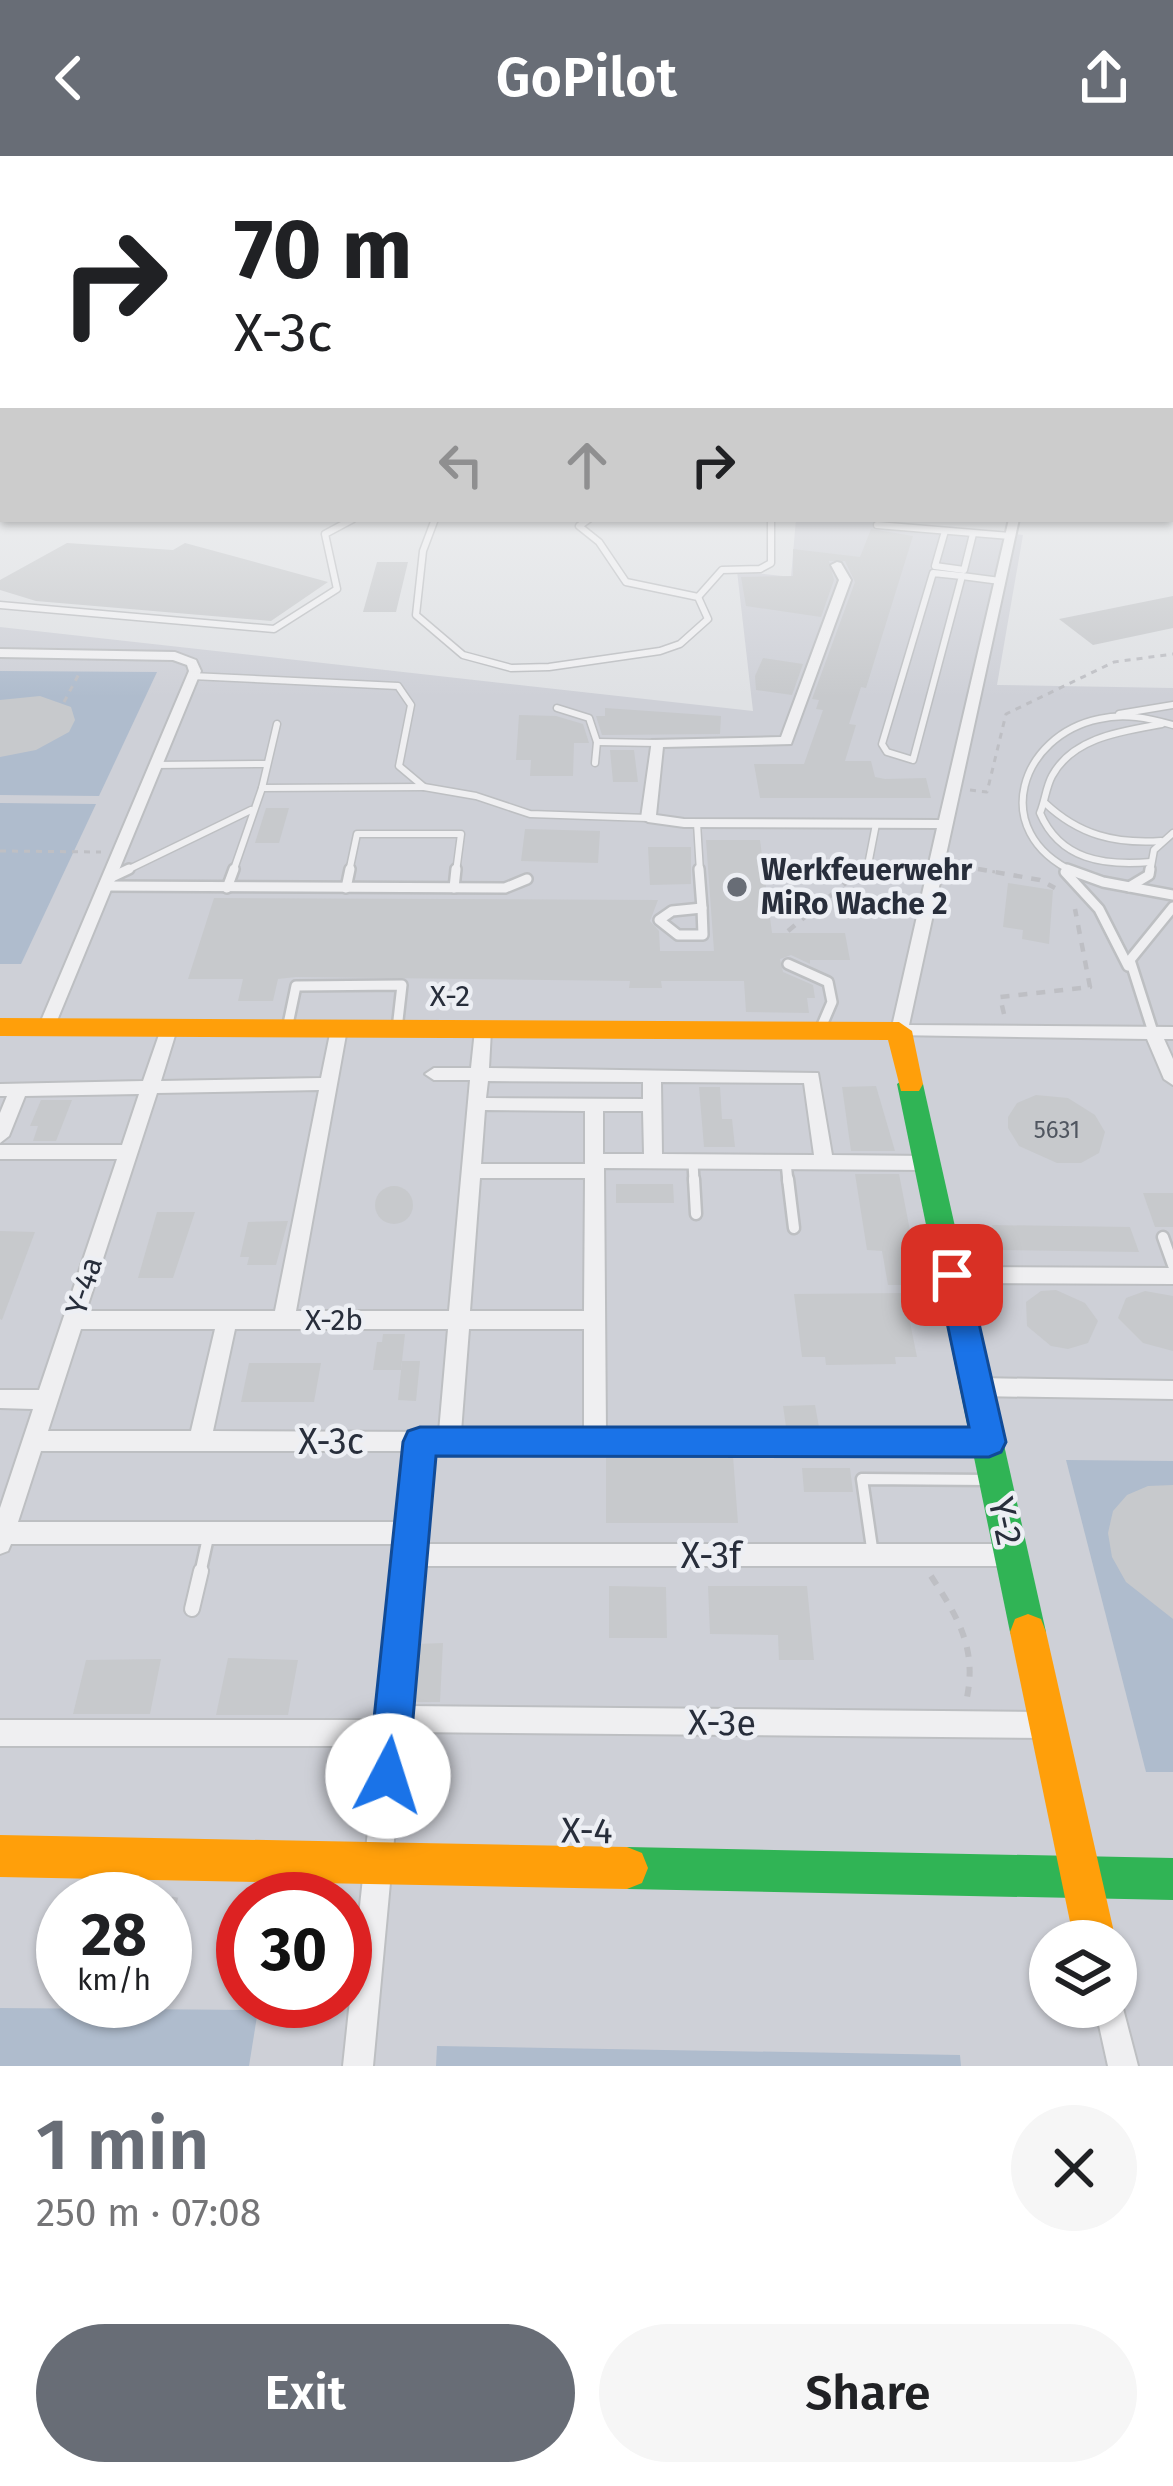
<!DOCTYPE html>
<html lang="en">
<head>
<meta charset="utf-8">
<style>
  body { margin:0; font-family:"Fira Sans",sans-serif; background:#f6f6f6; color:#202124; height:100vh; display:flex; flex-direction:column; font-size:45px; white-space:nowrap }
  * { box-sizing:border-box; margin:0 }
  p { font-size:39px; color:#757577 }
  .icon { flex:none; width:66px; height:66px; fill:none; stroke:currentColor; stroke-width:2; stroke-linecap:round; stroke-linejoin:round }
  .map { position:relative; height:1910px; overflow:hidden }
  .sheet { display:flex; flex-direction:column; background:#fff; flex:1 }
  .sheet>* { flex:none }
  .guide { position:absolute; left:0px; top:0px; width:1173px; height:366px; box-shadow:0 3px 9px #0004; background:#fff; color:#202124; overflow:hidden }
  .fabs { position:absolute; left:1029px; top:1764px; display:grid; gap:24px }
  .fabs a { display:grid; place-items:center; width:108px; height:108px; border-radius:50%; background:#fff; box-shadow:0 3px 9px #0004; font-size:60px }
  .speed { position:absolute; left:36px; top:1716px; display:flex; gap:24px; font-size:60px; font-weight:700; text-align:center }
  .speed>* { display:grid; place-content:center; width:156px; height:156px; border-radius:50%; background:#fff; box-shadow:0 3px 9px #0004; line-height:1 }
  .speed small { font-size:30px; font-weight:400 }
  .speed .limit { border:18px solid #d22; background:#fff; color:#111 }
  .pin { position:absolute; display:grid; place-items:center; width:102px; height:102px; color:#fff; margin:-51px; border-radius:24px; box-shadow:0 6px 18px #0006 }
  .me { position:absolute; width:132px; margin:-66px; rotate:5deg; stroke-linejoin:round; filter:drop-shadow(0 0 9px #0008) }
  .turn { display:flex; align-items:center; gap:42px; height:252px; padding:0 36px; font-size:54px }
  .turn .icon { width:156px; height:156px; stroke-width:2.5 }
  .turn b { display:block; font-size:84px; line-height:102px }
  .lanes { display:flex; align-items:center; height:114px; padding:0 36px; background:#0003; justify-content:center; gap:60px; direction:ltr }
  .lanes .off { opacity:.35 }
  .round { display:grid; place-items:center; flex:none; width:126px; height:126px; border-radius:63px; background:#f6f6f6 }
  .summary { display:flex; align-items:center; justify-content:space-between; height:204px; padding:0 36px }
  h1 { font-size:72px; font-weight:600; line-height:90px; color:#686d76 }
  .primary-button { display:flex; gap:24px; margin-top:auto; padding:24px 36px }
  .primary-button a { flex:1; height:138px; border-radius:72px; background:#686d76; color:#fff; font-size:48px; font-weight:600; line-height:138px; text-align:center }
  .primary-button a+a { background:#f6f6f6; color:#202124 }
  header { display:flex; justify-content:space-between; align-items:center; height:156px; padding:0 36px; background:#686d76; color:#fff; font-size:54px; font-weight:600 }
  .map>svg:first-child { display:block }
  .built { fill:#ced0d7; fill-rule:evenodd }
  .water { fill:#afbccd }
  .building { fill:#c7c9cc }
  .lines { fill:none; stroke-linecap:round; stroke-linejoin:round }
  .lane-far3-casing { stroke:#bdbfc2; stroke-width:9 }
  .lane-far2-casing { stroke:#bdbfc2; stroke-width:14 }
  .lane-far1-casing { stroke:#bdbfc2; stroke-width:15 }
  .lane-casing { stroke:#bdbfc2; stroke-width:18 }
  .street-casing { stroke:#bdbfc2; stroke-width:4 }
  .path-far2 { stroke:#bebfc4; stroke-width:3; stroke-dasharray:6 6; stroke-linecap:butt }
  .path-far1 { stroke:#bebfc4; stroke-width:4.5; stroke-dasharray:9 9; stroke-linecap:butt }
  .path { stroke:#bebfc4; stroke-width:6; stroke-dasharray:10 10; stroke-linecap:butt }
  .lane-far3 { stroke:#efeff1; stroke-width:6 }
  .lane-far2 { stroke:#efeff1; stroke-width:9 }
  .lane-far1 { stroke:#efeff1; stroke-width:10 }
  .lane { stroke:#efeff1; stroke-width:14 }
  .street { fill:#efeff1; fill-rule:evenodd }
  .fast { fill:#30b455; fill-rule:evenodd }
  .slow { fill:#ff9f0a; fill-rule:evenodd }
  .route { fill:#1a73e8; stroke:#114b97; stroke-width:3 }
  .poi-dot { fill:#686d76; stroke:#edeff4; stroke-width:4.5 }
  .labels { text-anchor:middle; stroke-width:9; stroke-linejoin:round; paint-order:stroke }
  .number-label { font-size:24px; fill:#505660 }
  .poi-label { font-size:30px; font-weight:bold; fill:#282e3b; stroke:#edeff4; text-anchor:start }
  .street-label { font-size:30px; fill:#282e3b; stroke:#edeff4 }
  .near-street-label { font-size:36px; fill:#282e3b; stroke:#edeff4 }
</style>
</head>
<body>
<header><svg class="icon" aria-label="back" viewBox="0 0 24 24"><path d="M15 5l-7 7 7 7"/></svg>GoPilot<svg class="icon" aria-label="share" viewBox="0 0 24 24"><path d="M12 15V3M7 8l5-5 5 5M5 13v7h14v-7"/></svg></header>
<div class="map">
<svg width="1173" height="1910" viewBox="0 0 1173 1910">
  <rect width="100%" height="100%" fill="#dfe1e4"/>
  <path class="built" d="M796 363H848L1023 379 997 529 1173 532V1910H0V471L753 555 737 415 791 421ZM63 1743H165V1845H63ZM243 1743H345V1845H243ZM1050 1785H1116V1851H1050Z"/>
  <g class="water">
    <path d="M0 515 157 516 99 640 0 639Z"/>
    <path d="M0 647 96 648 21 808H0Z"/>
    <path d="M1066 1304 1173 1305V1616H1146Z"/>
    <path d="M0 1852 258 1854 249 1910H0Z"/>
    <path d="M437 1890 960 1899 961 1910H436Z"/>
  </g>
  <g class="building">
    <path d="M871 373 913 380 866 532 861 531 849 568 856 569 845 605H871L875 621 885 623 926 622 931 642H760L754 608H804L823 554 816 553 819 544 812 543 855 426 845 405H829L834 424 821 461 746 450 741 421 793 420V393L860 401Z"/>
    <path d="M67 387 173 394 185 387 328 426 271 465 36 445 0 434V424Z"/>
    <path d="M377 406H408L396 456H363Z"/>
    <path d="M1173 440V472L1093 489 1059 463Z"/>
    <path d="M763 502 803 508 792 539 756 534 755 520Z"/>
    <path d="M40 540 71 551 75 564 69 576 36 594 0 601V544Z"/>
    <path d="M605 552 721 560 720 578 602 579 596 560H605Z"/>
    <path d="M519 559 556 560 583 568 589 587H574L573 620H530L531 604H516Z"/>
    <path d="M610 594H634L638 626H613Z"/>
    <path d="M266 652H289L279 687H255Z"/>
    <path d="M525 673 600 675 598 707 521 705Z"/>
    <path d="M706 684H760L772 777H845L850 804H810V808L791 799 780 803 783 816 813 829 815 842H807L809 857 746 856 744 825H661L662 832H629L630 825 296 821 278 823 273 845H238L243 823H188L214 742 658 744 650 765 659 775 660 795H714Z"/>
    <path d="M648 691H691V728L650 729Z"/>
    <path d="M1008 727 1053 734 1049 788 1022 783 1023 774 1003 771Z"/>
    <path d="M876 930 895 995H851L842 931Z"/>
    <path d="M699 931H720L722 963H732L735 991H704Z"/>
    <path d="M1036 939 1068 942 1095 959 1105 976 1099 997 1081 1007H1057L1019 990 1008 972V961L1017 947Z"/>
    <path d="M41 944H72L56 985H33L38 970H30Z"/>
    <path d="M855 1018H899L914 1095H927L934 1129H888L882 1095 867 1094Z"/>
    <path d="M616 1028H673L674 1047H616Z"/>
    <circle cx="394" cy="1049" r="19"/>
    <path d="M1143 1037H1173V1071H1155Z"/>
    <path d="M157 1056H195L173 1122H138Z"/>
    <path d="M288 1065 276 1109H247L249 1101H240L248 1066Z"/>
    <path d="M992 1069 1130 1071 1139 1096 998 1094Z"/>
    <path d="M0 1075 35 1076 2 1164 0 1163Z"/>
    <path d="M1056 1134 1085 1147 1098 1165 1088 1187 1068 1193 1051 1190 1027 1170 1026 1146 1041 1135Z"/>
    <path d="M1145 1135 1173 1140V1195L1143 1187 1118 1162 1126 1142Z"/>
    <path d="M904 1137 917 1201H895L896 1208 826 1209 825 1201H802L794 1138Z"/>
    <path d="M383 1178H405L401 1214H373L377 1186H382Z"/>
    <path d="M402 1205H420L416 1245 398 1244Z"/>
    <path d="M249 1207H321L314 1246H241Z"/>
    <path d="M815 1249 819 1271H786L783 1250Z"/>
    <path d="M606 1300H733L738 1367H606Z"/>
    <path d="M802 1312H850L853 1336H804Z"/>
    <path d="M1173 1329V1463L1126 1426 1112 1401 1108 1377 1113 1355 1127 1339 1148 1330Z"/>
    <path d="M609 1430 666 1431 667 1482H609Z"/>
    <path d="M708 1430H807L814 1504H779L778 1479 710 1478Z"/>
    <path d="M443 1487 440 1546H411L416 1488Z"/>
    <path d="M228 1502 298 1504 288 1559H216Z"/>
    <path d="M161 1503 150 1558H73L86 1504Z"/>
  </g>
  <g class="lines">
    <g class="lane-far3-casing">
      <g id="lane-far3">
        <path d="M435 363 423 395 416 459 463 499 511 512 549 511 660 495 680 488 708 463 698 441 626 426 599 386 579 370 589 363"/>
        <path d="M877 369 1010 380"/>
        <path d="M945 375 935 410 964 414 973 378"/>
        <path d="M933 417 962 420 913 604 887 596 882 588Z"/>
        <path d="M962 420 1000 425"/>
        <path d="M698 441 722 414 760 413 771 407V363"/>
        <path d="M0 449 274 473 337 433 325 378 353 363"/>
        <path d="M192 520 398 530 411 549 399 610 424 631 476 640 530 658 648 662"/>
        <path d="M557 552 589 562 597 586 595 607"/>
        <path d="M1119 558 1173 549"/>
        <path d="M597 586 657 587"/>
        <path d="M155 609 266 608"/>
        <path d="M262 632 424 631"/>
        <path d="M1045 647C1079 679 1115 688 1161 685"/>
        <path d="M697 667 700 716"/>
        <path d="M1151 706C1104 710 1060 704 1040 657 1045 645 1046 631 1052 620 1073 581 1123 575 1162 568"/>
        <path d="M868 709 876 668"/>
        <path d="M123 716 251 654"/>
        <path d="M233 716 262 632 277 568"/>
        <path d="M349 716 357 678H461L456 716"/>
        <path d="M1074 716C987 675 1021 579 1099 563 1125 557 1148 562 1173 569"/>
        <path d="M1150 716 1154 694 1173 677"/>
      </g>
    </g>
    <g class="lane-far2-casing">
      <g id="lane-far2">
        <path d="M699 713 702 752"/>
        <path d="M1067 713 1103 726 1173 739"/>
        <path d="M1065 716 1099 753 1128 810"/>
        <path d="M110 722 129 713"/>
        <path d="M105 730 505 732 527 723"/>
        <path d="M1129 731 1149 719 1150 713"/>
        <path d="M227 732 234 713"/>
        <path d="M346 732 350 713"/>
        <path d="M454 732 456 713"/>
        <path d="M702 752 703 779H678L659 764 672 755Z"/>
        <path d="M788 808 828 826 832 846 820 874"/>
        <path d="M287 873 296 830 402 829 397 873"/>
        <path d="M1153 876 1130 804 1173 751"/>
        <path d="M693 1006 694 1026"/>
        <path d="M786 1006 788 1026"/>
      </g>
    </g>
    <g class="lane-far1-casing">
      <g id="lane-far1">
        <path d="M694 1023 696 1058"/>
        <path d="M788 1023 794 1072"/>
        <path d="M1163 1081 1173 1109"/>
        <path d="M873 1399 862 1323 990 1324"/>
        <path d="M200 1418 209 1377"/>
      </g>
    </g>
    <g class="lane-casing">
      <path id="lane" d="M192 1453 201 1415"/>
    </g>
    <g class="street-casing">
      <g id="street">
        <path d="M1009 363H1019L909 869 1173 871V883H1164L1173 903V929L1164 923 1147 883 893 879 891 875 937 672 684 671 648 666 641 662 652 584 781 581 839 424 831 409 837 406 841 407 851 424 791 588 663 591 656 659 684 663 939 664Z"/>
        <path d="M0 493 175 496 196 504 201 515 54 872 46 878 38 872 189 515 187 509 173 504 0 501Z"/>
        <path d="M169 867 177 873 161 925 321 922 331 873 339 867 347 873 296 1155H449L470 924H434L425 918 434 912H471L475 874 483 868 491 874 489 912 818 917 832 999 928 1000 935 1002 937 1007 935 1012 928 1014 604 1012 606 1276H989L997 1279 1000 1286 997 1293 989 1296 430 1295 422 1388H1013L1021 1391 1025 1399 1021 1407 1013 1410H419L406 1550 1051 1556 1060 1560 1064 1569 1060 1578 1051 1582 404 1576 373 1910H343L377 1590H0V1564H379L398 1388H11L8 1395 0 1398V1352L33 1253 0 1252V1234H39L117 1003H0V989H122L139 938 25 940 9 980 0 987V957L7 940H0V928L143 925 161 873ZM488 925 643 926V943L486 942ZM661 926 804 927 814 999 662 998ZM319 934 275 1155H86L157 937ZM485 954 585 955V1008H481ZM603 955H643L644 998H603ZM480 1022H585L584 1155H470ZM81 1173H215L191 1275H48ZM235 1173H448L439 1276 213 1275ZM469 1173H584V1276H461ZM41 1295H408L400 1366H18Z"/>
        <path d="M953 1111 1173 1112V1128L953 1127 946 1125 943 1119 946 1113Z"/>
        <path d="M977 1222 1173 1225V1243L977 1240 969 1238 966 1231 969 1224Z"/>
        <path d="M1116 1839 1120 1841 1138 1910H1108L1095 1851H1116Z"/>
      </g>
    </g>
    <g class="path-far2">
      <path d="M64 546 80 516"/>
      <path d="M970 634 987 636 1006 558 1114 506 1173 498"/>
      <path d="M0 695 101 696"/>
      <path d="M957 709 995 716"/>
    </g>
    <g class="path-far1">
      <path d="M978 713 1040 724 1055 732"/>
      <path d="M788 775 859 716"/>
      <path d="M1004 858 1000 841 1090 831 1075 753"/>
    </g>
    <g class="path">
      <path d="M931 1420C959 1463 978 1494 966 1546"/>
      <path d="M165 1790 176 1737"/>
    </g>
    <use href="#lane-far3" class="lane-far3"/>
    <use href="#lane-far2" class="lane-far2"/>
    <use href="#lane-far1" class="lane-far1"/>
    <use href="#lane" class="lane"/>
    <use href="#street" class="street"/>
    <g class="fast">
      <path d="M910 919 923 928 1046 1476 1041 1489 1028 1494 1015 1489 1010 1476 897 928Z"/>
      <path d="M627 1691 1173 1702V1744L627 1733 612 1727 606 1712 612 1697Z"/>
    </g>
    <g class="slow">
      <path d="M0 862 899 866 912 875 923 928 919 935H901L888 884 0 880Z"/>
      <path d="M1028 1458 1041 1463 1046 1476 1116 1785V1786L1074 1785 1010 1476 1015 1463Z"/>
      <path d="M0 1679 627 1691 642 1697 648 1712 642 1727 627 1733 0 1721Z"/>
    </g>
  </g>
  <linearGradient id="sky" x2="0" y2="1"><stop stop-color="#91b7dd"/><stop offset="0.5" stop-color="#f1f2f3"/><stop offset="1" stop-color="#f1f2f3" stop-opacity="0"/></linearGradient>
  <rect width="1173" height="541" fill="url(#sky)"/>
  <path class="route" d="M952 1107 963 1110 968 1119 1006 1286 1001 1296 989 1301 436 1300 408 1620 402 1634 388 1640 373 1634 368 1620 403 1286 408 1275 420 1271H969L937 1119 942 1110Z"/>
  <circle class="poi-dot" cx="737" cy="731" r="12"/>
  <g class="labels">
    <g class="number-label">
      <text x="1057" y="982">5631</text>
    </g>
    <g class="poi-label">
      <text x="761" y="724">Werkfeuerwehr<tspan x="761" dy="34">MiRo Wache 2</tspan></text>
    </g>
    <g class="street-label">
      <text x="450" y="850">X-2</text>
      <text transform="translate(84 1130) rotate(-72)" y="10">Y-4a</text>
      <text x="334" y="1174">X-2b</text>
    </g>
    <g class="near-street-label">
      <text x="331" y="1298">X-3c</text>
      <text transform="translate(1006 1365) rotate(78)" y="13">Y-2</text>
      <text x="711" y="1412">X-3f</text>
      <text transform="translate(722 1566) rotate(1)" y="13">X-3e</text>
      <text transform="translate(587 1674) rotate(1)" y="13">X-4</text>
    </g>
  </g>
</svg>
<div class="fabs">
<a><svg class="icon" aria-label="layers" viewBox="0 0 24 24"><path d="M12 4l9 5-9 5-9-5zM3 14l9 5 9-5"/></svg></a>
</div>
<div class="speed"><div>28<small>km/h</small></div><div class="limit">30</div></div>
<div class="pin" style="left:952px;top:1119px;background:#d93025"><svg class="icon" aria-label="arrive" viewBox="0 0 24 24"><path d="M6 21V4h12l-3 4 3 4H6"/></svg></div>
<svg class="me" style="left:388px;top:1620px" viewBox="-20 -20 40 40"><circle r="19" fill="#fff"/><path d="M0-13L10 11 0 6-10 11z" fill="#1a73e8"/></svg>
<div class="guide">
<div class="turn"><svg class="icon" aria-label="right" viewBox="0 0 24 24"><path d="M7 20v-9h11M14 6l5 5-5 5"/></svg><div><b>70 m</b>X-3c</div></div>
<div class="lanes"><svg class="icon off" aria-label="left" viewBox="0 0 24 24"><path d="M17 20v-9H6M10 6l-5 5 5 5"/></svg><svg class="icon off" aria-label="ahead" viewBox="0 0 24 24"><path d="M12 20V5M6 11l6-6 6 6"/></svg><svg class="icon" aria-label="right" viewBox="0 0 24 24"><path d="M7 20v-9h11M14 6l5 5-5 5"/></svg></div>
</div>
</div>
<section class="sheet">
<div class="summary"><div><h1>1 min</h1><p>250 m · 07:08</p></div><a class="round"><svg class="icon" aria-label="close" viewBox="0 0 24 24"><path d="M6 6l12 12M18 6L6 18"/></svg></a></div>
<div class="primary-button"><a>Exit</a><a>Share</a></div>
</section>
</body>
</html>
